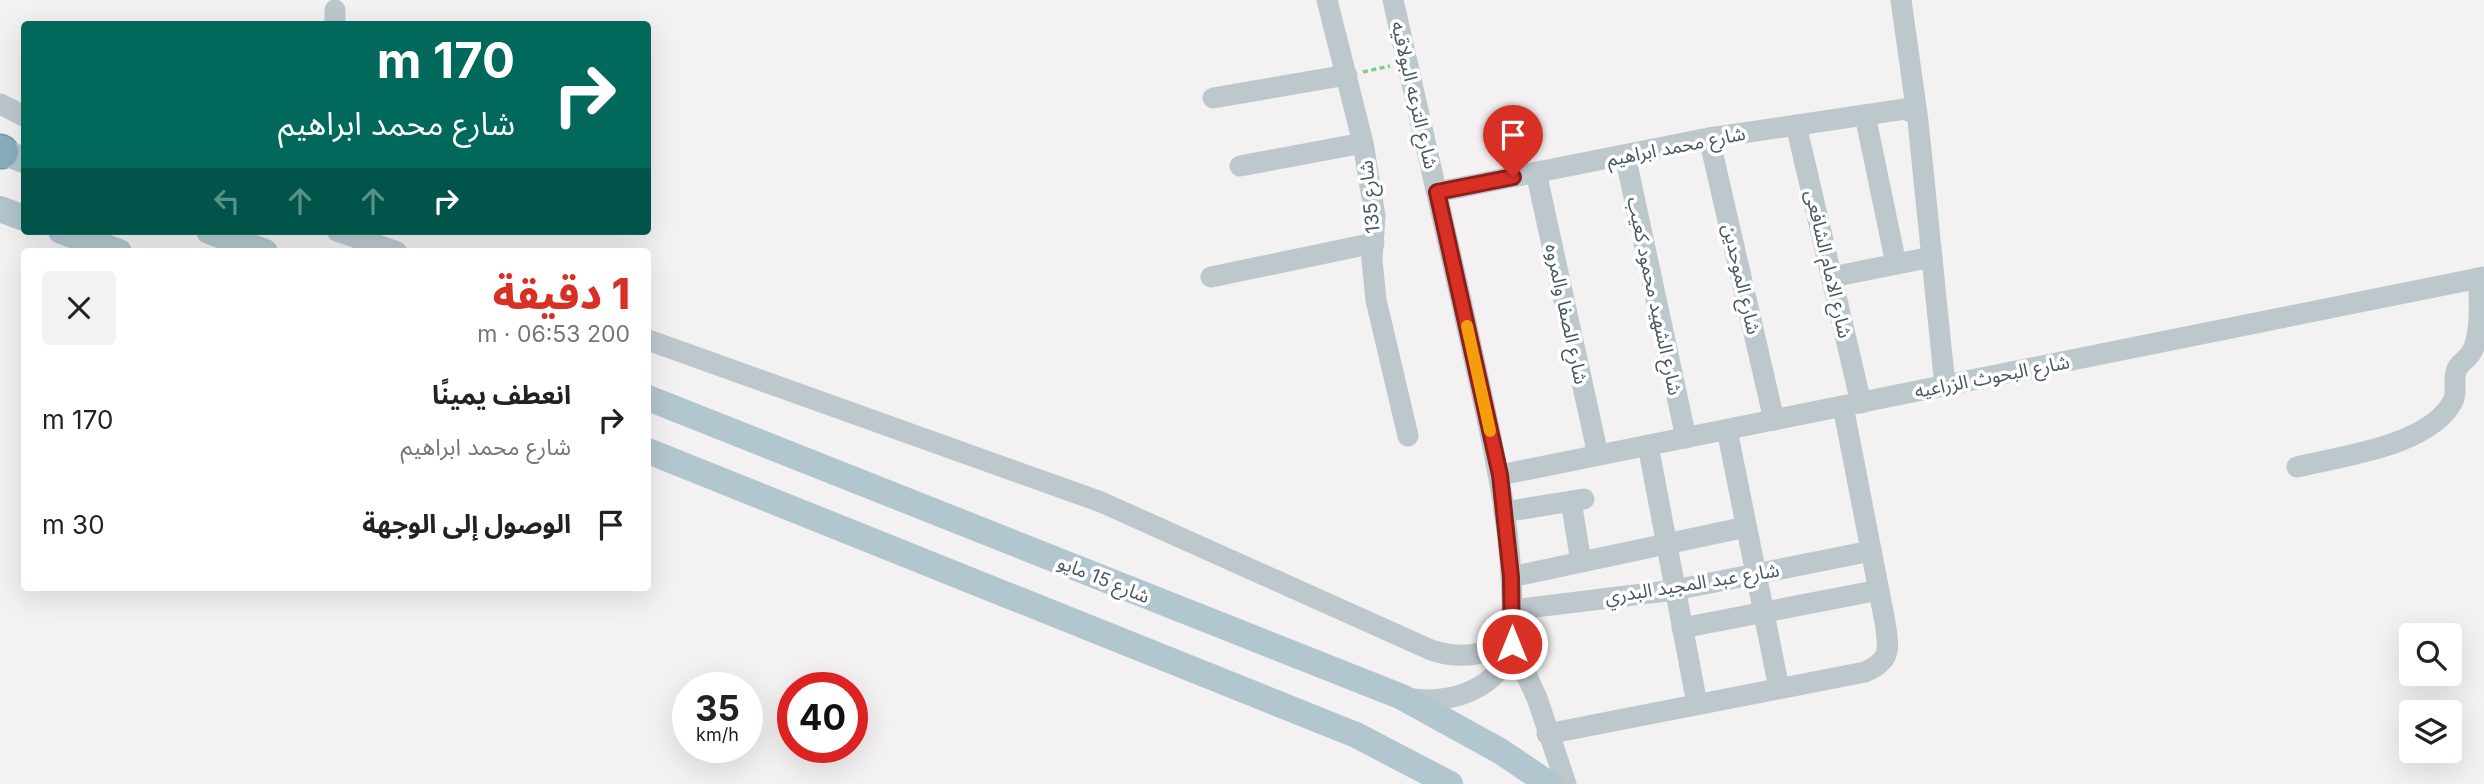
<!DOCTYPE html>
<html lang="ar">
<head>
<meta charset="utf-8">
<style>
  body { margin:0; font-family:Inter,"Noto Sans Arabic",sans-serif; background:#f2f2f2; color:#222; direction:rtl; height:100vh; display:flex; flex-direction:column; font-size:26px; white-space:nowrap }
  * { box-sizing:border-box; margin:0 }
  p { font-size:23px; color:#767676 }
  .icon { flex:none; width:38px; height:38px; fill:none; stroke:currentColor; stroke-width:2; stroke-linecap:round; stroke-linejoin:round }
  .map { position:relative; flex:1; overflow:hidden; direction:ltr }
  .panel { position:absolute; left:21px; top:248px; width:630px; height:343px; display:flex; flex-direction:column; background:#fff; border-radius:7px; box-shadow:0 7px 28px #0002; direction:rtl }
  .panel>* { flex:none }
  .hud { position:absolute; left:21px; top:21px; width:630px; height:214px; border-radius:7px; box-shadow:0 7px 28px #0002; direction:rtl; background:#00695c; color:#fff; overflow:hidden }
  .tools { position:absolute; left:2399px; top:623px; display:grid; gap:14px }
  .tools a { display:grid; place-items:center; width:63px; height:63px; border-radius:7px; background:#fff; box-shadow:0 7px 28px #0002; font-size:35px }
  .speed { position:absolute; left:672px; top:672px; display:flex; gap:14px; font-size:35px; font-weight:700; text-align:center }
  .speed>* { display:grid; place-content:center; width:91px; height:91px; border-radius:50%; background:#fff; box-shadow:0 7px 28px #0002; line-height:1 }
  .speed small { font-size:18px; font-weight:400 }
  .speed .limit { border:10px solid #d22; background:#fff; color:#111 }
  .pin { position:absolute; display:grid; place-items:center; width:60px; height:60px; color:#fff; margin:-72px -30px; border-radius:50% 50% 50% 0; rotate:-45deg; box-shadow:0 0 7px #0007 }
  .pin .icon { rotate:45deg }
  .me { position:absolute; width:77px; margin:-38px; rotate:0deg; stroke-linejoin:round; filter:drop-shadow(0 0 5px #0008) }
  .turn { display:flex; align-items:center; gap:24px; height:147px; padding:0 21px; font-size:32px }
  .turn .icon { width:91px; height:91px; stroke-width:2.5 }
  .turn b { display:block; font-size:49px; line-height:60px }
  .lanes { display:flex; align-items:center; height:66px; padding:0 21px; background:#0003; justify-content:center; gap:35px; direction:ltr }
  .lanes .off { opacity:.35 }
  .round { display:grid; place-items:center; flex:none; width:74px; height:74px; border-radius:7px; background:#f2f2f2 }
  .overview { display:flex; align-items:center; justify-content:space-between; height:119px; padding:0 21px }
  h1 { font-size:42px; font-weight:800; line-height:52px; color:#d93025 }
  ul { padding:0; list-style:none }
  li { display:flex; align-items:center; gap:21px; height:105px; padding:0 21px }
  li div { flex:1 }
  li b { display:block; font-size:26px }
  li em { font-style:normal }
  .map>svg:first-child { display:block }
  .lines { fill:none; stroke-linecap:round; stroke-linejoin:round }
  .highway-casing { stroke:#7699aa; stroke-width:35 }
  .path { stroke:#7acd94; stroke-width:3.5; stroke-dasharray:5 3.5; stroke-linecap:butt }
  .minor { stroke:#bdc8cd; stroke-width:21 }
  .major { stroke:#b2c6cf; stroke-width:26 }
  .highway { stroke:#8aadbe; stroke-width:32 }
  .route-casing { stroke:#8d1f18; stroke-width:18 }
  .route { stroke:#d93025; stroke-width:12 }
  .slow { stroke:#f59e0b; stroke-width:12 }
  .labels { text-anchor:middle; stroke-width:7; stroke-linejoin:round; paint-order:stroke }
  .street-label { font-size:19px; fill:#49585e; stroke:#fff }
</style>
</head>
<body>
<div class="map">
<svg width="2484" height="784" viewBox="0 0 2484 784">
  <rect width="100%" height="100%" fill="#f3f1f2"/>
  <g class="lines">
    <g class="highway-casing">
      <path id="highway" d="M0 151 2 152"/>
    </g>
    <path class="path" d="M1363 72 1390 66"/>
    <g class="minor">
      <path d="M1327 0 1363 143 1375 216 1372 260 1376 300 1408 436"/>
      <path d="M1393 0C1421 122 1449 245 1476 368 1493 445 1511 523 1512 603 1512 616 1514 633 1511 645 1501 689 1448 706 1408 698"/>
      <path d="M1901 0 1918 121 1945 386"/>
      <path d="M335 24V10"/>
      <path d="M1213 98 1347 75"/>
      <path d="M0 104 24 116"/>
      <path d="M1865 115 1896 264"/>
      <path d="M1796 125 1861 403"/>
      <path d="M1709 138 1774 420"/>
      <path d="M1625 155 1686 438"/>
      <path d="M1240 166 1363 143"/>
      <path d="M1536 172 1598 455"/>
      <path d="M1437 192 1709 138 1905 109 1915 114"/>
      <path d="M337 231 397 252"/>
      <path d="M1211 277 1374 243"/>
      <path d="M1832 277 1932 257"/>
      <path d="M648 340 1101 502 1431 650C1461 660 1486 656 1512 638"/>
      <path d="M1727 430 1779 688"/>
      <path d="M1648 445 1697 704"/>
      <path d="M2297 467C2341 456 2430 446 2453 401 2458 391 2452 380 2457 369 2460 362 2467 360 2471 353 2481 338 2480 297 2478 278"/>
      <path d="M1500 475 2484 277"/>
      <path d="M1571 501 1581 562"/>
      <path d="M1504 512 1584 499"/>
      <path d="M1511 577 1746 527"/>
      <path d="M1512 610 1675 590 1871 551"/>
      <path d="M1682 628 1879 590"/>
      <path d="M1512 644 1537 698 1566 784"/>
      <path d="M1547 734 1865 672C1892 660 1889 649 1885 622L1843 406"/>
    </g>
    <g class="major">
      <path d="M0 151 24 160"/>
      <path d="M0 209 24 218"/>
      <path d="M61 231 119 252"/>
      <path d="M209 231 265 252"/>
      <path d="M648 398 1402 697 1500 751 1549 784"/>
      <path d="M648 451 1356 735 1450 784"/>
    </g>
    <use href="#highway" class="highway"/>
  </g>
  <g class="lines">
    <g class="route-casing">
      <path id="route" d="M1512 644 1511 577 1500 475 1437 192 1513 177"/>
    </g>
    <use href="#route" class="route"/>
    <path class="slow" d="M1467 326 1490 431"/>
  </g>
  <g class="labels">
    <g class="street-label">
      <text transform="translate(1415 95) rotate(77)" y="7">شارع الترعه البولاقيه</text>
      <text transform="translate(1676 146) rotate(-11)" y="7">شارع محمد ابراهيم</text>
      <text transform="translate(1369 197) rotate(-96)" y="7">شارع 135</text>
      <text transform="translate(1829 264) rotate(77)" y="7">شارع الامام الشافعى</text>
      <text transform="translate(1742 279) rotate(77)" y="7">شارع الموحدين</text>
      <text transform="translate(1655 296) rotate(78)" y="7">شارع الشهيد محمود كعيب</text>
      <text transform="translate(1567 314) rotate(78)" y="7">شارع الصفا والمروه</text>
      <text transform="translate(1992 376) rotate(-11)" y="7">شارع البحوث الزراعيه</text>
      <text transform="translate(1104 579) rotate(22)" y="7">شارع 15 مايو</text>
      <text transform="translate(1692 583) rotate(-9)" y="7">شارع عبد المجيد البدري</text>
    </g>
  </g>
</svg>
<div class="tools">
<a><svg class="icon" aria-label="search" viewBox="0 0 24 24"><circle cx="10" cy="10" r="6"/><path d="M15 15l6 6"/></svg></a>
<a><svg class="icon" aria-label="layers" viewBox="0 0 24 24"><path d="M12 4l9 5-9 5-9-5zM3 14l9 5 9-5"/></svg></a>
</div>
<div class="speed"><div>35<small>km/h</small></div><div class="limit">40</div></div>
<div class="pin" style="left:1513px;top:177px;background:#d93025"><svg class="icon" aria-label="arrive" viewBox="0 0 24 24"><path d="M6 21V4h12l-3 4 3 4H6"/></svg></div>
<svg class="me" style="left:1512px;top:644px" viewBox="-20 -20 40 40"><circle r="17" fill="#d93025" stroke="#fff" stroke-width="3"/><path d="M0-11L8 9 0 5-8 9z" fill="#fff"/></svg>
<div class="hud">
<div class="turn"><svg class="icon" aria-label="right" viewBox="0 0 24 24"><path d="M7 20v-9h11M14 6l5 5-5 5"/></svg><div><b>170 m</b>شارع محمد ابراهيم</div></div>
<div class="lanes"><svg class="icon off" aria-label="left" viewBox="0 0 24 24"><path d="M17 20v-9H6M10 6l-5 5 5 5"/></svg><svg class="icon off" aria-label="ahead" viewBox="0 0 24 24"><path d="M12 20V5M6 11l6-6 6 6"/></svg><svg class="icon off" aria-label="ahead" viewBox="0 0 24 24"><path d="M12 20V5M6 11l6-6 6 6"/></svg><svg class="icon" aria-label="right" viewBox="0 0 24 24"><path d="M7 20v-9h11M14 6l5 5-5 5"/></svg></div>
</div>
<section class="panel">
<div class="overview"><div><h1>1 دقيقة</h1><p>200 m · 06:53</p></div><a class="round"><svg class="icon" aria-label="close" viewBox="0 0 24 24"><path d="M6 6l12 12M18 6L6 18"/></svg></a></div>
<ul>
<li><svg class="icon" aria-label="right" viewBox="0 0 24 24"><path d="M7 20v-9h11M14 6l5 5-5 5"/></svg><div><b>انعطف يمينًا</b><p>شارع محمد ابراهيم</p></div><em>170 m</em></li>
<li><svg class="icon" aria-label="arrive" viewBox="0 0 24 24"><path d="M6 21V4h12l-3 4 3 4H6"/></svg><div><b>الوصول إلى الوجهة</b></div><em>30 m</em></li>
</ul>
</section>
</div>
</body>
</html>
